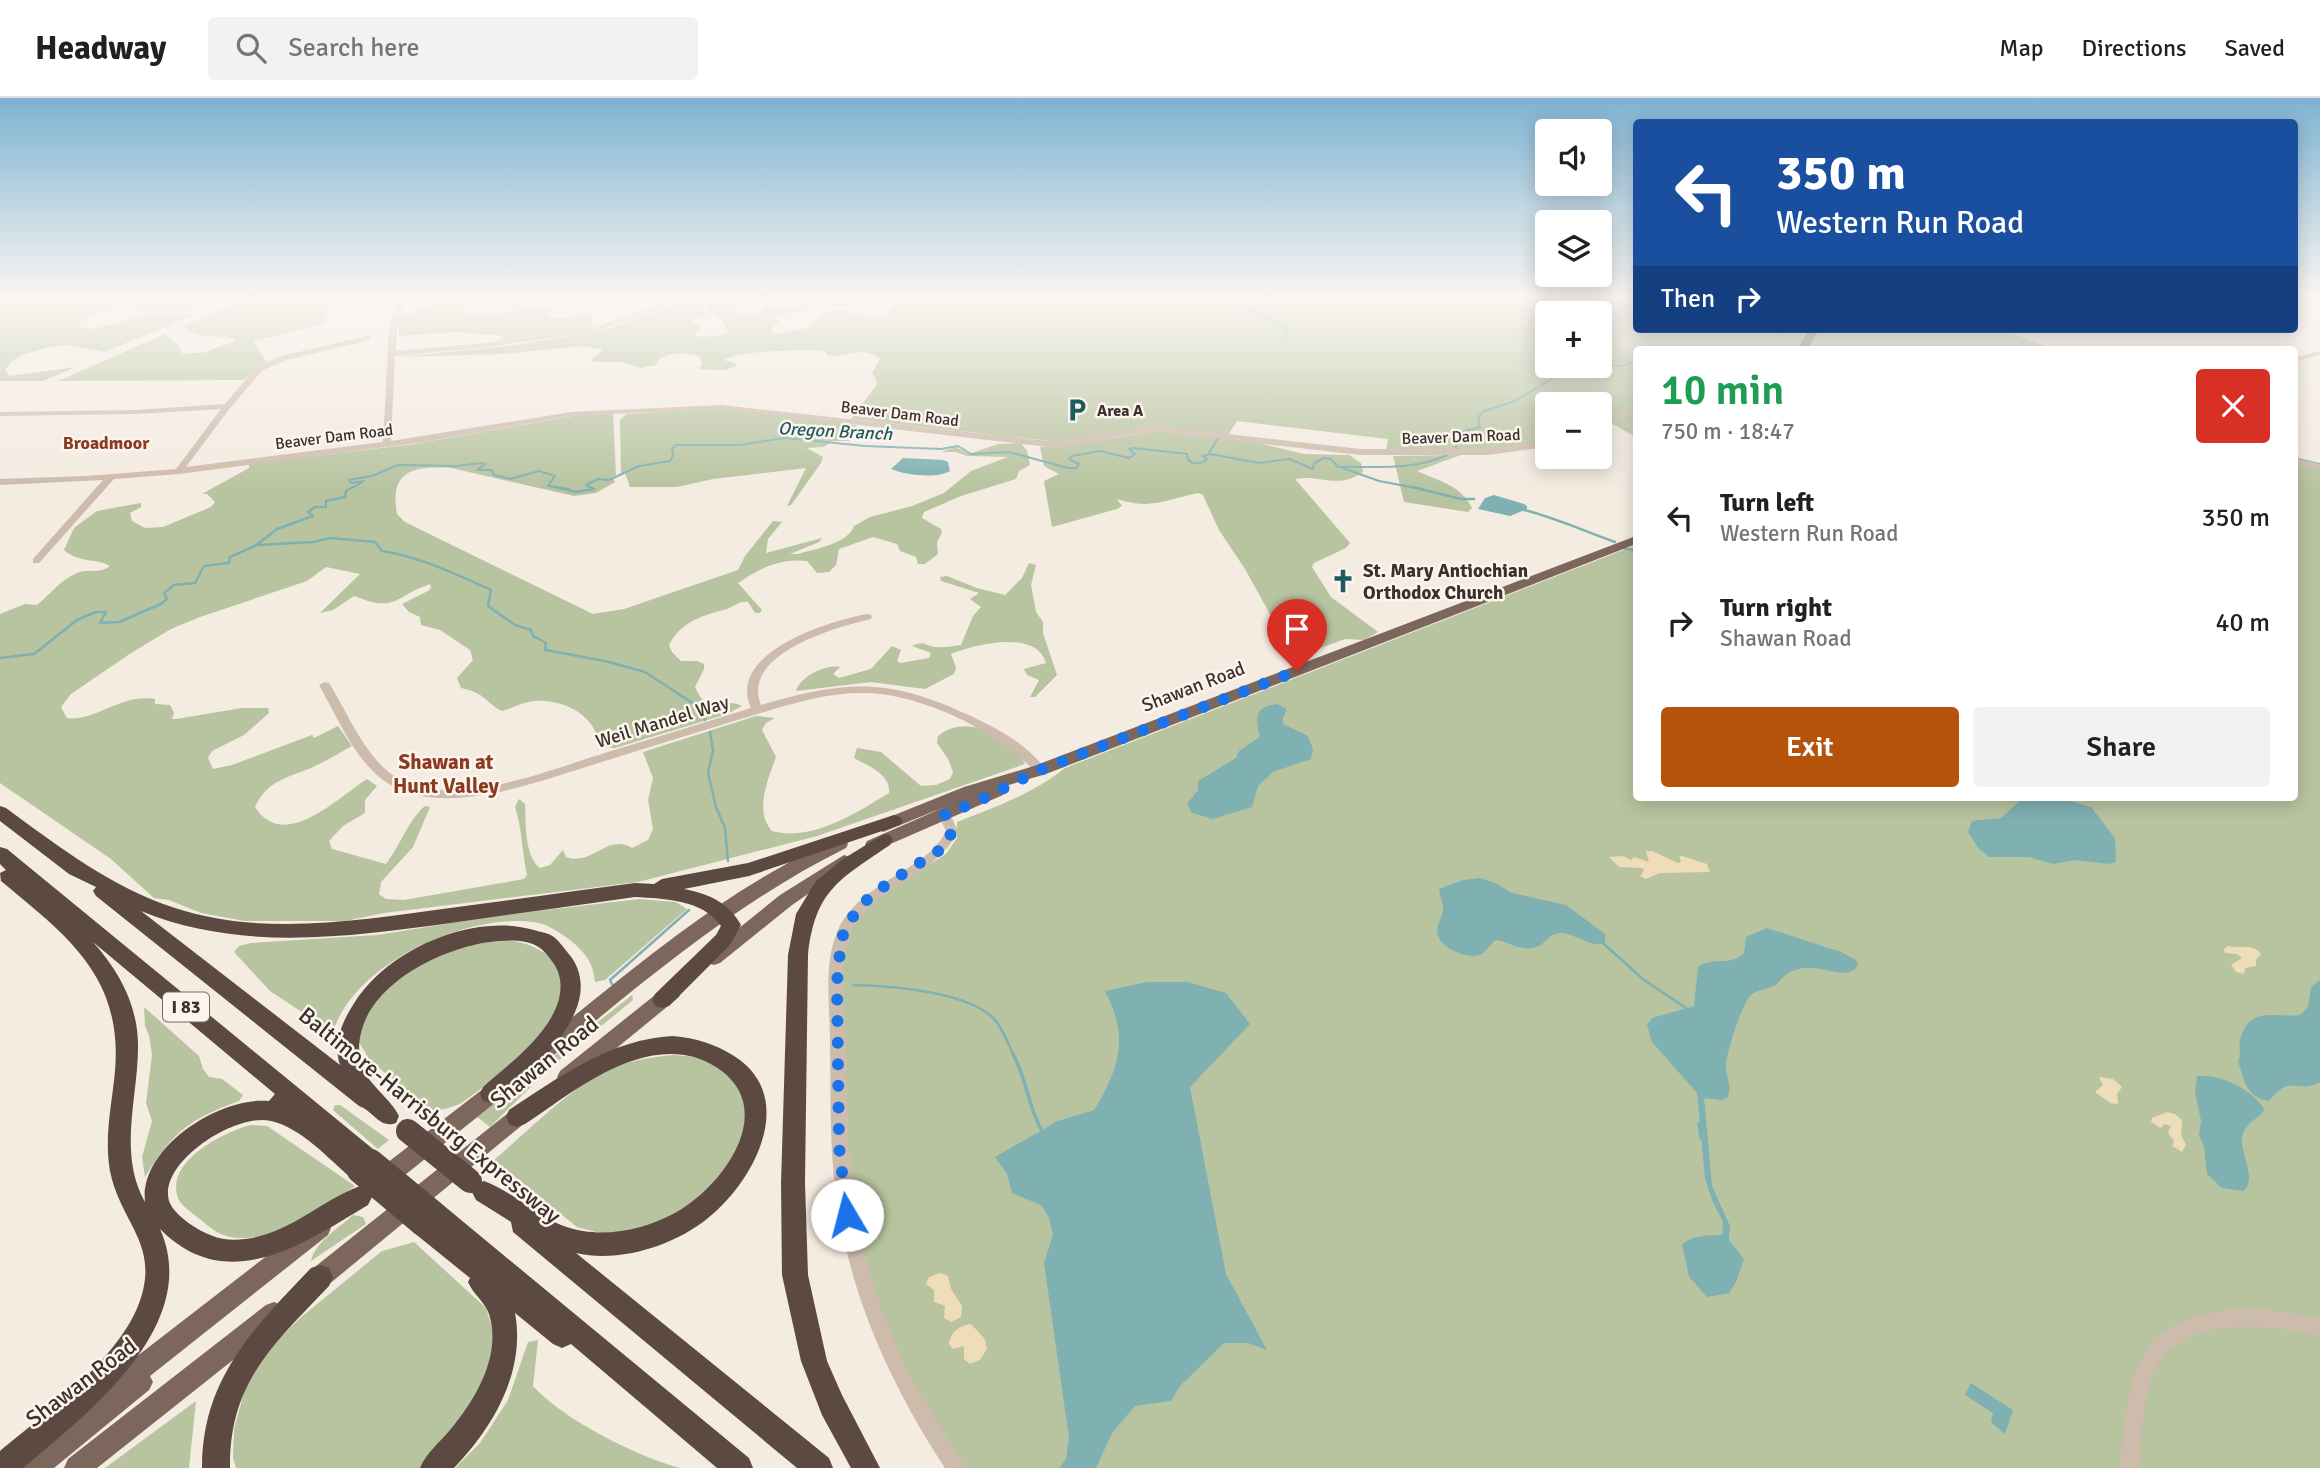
<!DOCTYPE html>
<html lang="en">
<head>
<meta charset="utf-8">
<style>
  body { margin:0; font-family:Signika,sans-serif; background:#f2f2f2; color:#202124; height:100vh; display:flex; flex-direction:column; font-size:26px; white-space:nowrap }
  * { box-sizing:border-box; margin:0 }
  p { font-size:23px; color:#757577 }
  .icon { flex:none; width:38px; height:38px; fill:none; stroke:currentColor; stroke-width:2; stroke-linecap:round; stroke-linejoin:round }
  .map { position:relative; flex:1; overflow:hidden }
  .details { position:absolute; left:1633px; top:248px; width:665px; height:455px; display:flex; flex-direction:column; background:#fff; border-radius:7px; box-shadow:0 4px 18px #0003 }
  .details>* { flex:none }
  .guide { position:absolute; left:1633px; top:21px; width:665px; height:214px; border-radius:7px; box-shadow:0 4px 18px #0003; background:#1a4fa0; color:#fff; overflow:hidden }
  .controls { position:absolute; left:1535px; top:21px; display:grid; gap:14px }
  .controls a { display:grid; place-items:center; width:77px; height:77px; border-radius:7px; background:#fff; box-shadow:0 4px 18px #0003; font-size:35px }
  .pin { position:absolute; display:grid; place-items:center; width:60px; height:60px; color:#fff; margin:-72px -30px; border-radius:50% 50% 50% 0; rotate:-45deg; box-shadow:0 0 7px #0007 }
  .pin .icon { rotate:45deg }
  .me { position:absolute; width:77px; margin:-38px; rotate:352deg; stroke-linejoin:round; filter:drop-shadow(0 0 5px #0008) }
  .turn { display:flex; align-items:center; gap:24px; height:147px; padding:0 28px; font-size:32px }
  .turn .icon { width:91px; height:91px; stroke-width:2.5 }
  .turn b { display:block; font-size:49px; line-height:60px }
  .then { display:flex; align-items:center; height:66px; padding:0 28px; background:#0003; gap:14px; font-size:26px }
  .round { display:grid; place-items:center; flex:none; width:74px; height:74px; border-radius:7px; background:#f2f2f2 }
  .overview { display:flex; align-items:center; justify-content:space-between; height:119px; padding:0 28px }
  h1 { font-size:42px; font-weight:600; line-height:52px; color:#1e9e55 }
  .button { display:flex; gap:14px; margin-top:auto; padding:14px 28px }
  .button a { flex:1; height:80px; border-radius:7px; background:#b45309; color:#fff; font-size:28px; font-weight:600; line-height:80px; text-align:center }
  .button a+a { background:#f2f2f2; color:#202124 }
  ul { padding:0; list-style:none }
  li { display:flex; align-items:center; gap:21px; height:105px; padding:0 28px }
  li div { flex:1 }
  li b { display:block; font-size:26px }
  li em { font-style:normal }
  header { display:flex; align-items:center; gap:42px; box-sizing:border-box; height:98px; padding:0 35px; background:#fff; border-bottom:2px solid #e0e0e0 }
  header strong { font-size:33px }
  nav { display:flex; gap:38px; margin-inline-start:auto; font-size:24px }
  .search { width:490px; height:63px; background:#f2f2f2; display:flex; align-items:center; gap:18px; box-sizing:border-box; padding:0 24px; border-radius:7px; color:#757577; font-size:26px }
  .map>svg:first-child { display:block }
  .green { fill:#b8c4a0; fill-rule:evenodd }
  .sand { fill:#efdcb8 }
  .water { fill:#7fb0b2 }
  .lines { fill:none; stroke-linecap:round; stroke-linejoin:round }
  .stream-far2 { stroke:#7fb0b2; stroke-width:2 }
  .stream-far1 { stroke:#7fb0b2; stroke-width:2.5 }
  .stream { stroke:#7fb0b2; stroke-width:3.5 }
  .minor { fill:#cdbbac; fill-rule:evenodd }
  .major { fill:#7d675c; fill-rule:evenodd }
  .highway { fill:#5c4a42; fill-rule:evenodd }
  .highway-bridge { stroke:#5c4a42; stroke-width:24 }
  .route { stroke:#1a73e8; stroke-width:12; stroke-dasharray:0 21.6 }
  .labels { text-anchor:middle; stroke-width:5; stroke-linejoin:round; paint-order:stroke }
  .far-poi-label { font-size:16px; font-weight:bold; fill:#3b302b; stroke:#fbf5ee; text-anchor:start }
  .far-street-label { font-size:16px; fill:#3b302b; stroke:#fbf5ee }
  .far-water-label { font-size:18px; font-style:italic; fill:#1f5a5e; stroke:#fbf5ee }
  .far-neighbourhood-label { font-size:18px; font-weight:bold; fill:#8c3b22; stroke:#fbf5ee }
  .shield { fill:#fbf5ee; stroke:#756b66; stroke-width:2 }
  .shield-label { font-size:18px; font-weight:bold; fill:#3b302b }
  .poi-label { font-size:19px; font-weight:bold; fill:#3b302b; stroke:#fbf5ee; text-anchor:start }
  .street-label { font-size:19px; fill:#3b302b; stroke:#fbf5ee }
  .neighbourhood-label { font-size:21px; font-weight:bold; fill:#8c3b22; stroke:#fbf5ee }
  .near-street-label { font-size:23px; fill:#3b302b; stroke:#fbf5ee }
</style>
</head>
<body>
<header>
<strong>Headway</strong>
<div class="search"><svg class="icon" aria-label="search" viewBox="0 0 24 24"><circle cx="10" cy="10" r="6"/><path d="M15 15l6 6"/></svg>Search here</div>
<nav><a>Map</a><a>Directions</a><a>Saved</a></nav>
</header>
<div class="map">
<svg width="2320" height="1370" viewBox="0 0 2320 1370">
  <rect width="100%" height="100%" fill="#f4ebe1"/>
  <g class="green">
    <path d="M0 199H156L203 210 172 213 118 207 81 222 79 229 93 231 147 217 197 216 104 254 67 247 46 250 22 257 11 264 5 272 9 278 76 269 43 283H0Z"/>
    <path d="M251 199H385L331 204 323 220 327 221 324 226 253 243 267 264 243 282 58 283 165 236 177 246 183 256 205 254 235 243V241C212 235 205 244 183 229Z"/>
    <path d="M456 199H518L526 204C516 216 508 208 496 205 485 202 471 206 462 211 482 228 529 204 556 211L546 217 557 221 591 215 592 230 497 243 504 238 458 234 399 238 398 219Z"/>
    <path d="M695 199 704 202 702 208 707 217 691 224 701 230 695 237C702 240 721 239 728 234L722 222 706 210 708 202 706 199H761L758 203 740 204 734 208 739 215 757 217 758 212 764 211V202L767 199H773L770 211 795 209 805 205 816 208 775 219 780 223 772 230V235L776 236 811 229 819 218 831 212H851L850 216 884 219 897 205C877 190 844 222 826 202L828 199H1636V231H2000L2056 252H1636V339L1607 323 1600 326V306H1547V345L1488 352 1386 353 1388 341 1237 323 1228 337 1149 329 1060 344 851 321 876 288 877 284 872 275 880 261C863 246 845 261 827 257L826 253C806 251 739 252 724 262L737 266 734 269 724 272 698 271 702 267 700 258C686 254 673 254 660 260L656 267 641 270 621 264H594L591 262 603 252 583 248 502 256 399 259 515 247 601 233ZM1547 215H1600V268H1547Z"/>
    <path d="M722 310 846 324 857 328 851 336 860 337 849 343H834L823 349 807 350 823 359 821 365 791 407 787 408 806 370 713 381 677 389H630L625 375H621L620 322 626 316Z"/>
    <path d="M613 315 616 377 612 379 615 384 596 395 574 398 451 370C414 368 389 372 397 416L405 424 593 516 624 511 738 472 745 458 773 423 782 424 768 441 766 455 822 440 819 444 790 456H798C814 451 848 446 854 428L870 419 912 408 944 395 971 373 1008 359 967 358 956 354H941L956 349 969 356 998 346 1021 345 1027 353 1030 367 1019 373 1016 381 961 398 924 414 922 420 941 431 942 435 937 444 938 456 925 466H918L916 459 900 453 897 446 873 439 839 451 836 467 829 474 817 475 807 463C780 460 760 470 738 485L762 512 760 515H755L748 504C739 503 735 508 727 511 704 517 681 523 669 547L672 554 681 563H697L704 566V571L695 589C710 623 720 597 742 608L727 616 615 650 600 649C596 617 564 601 534 603 524 604 512 610 502 613 484 604 486 595 461 590L457 580 473 562 470 552 440 532 421 527 420 519 409 514 402 506 428 493 431 490 430 486C393 499 397 515 354 498L333 512 320 515 360 476 326 469 307 483 200 519 171 531 131 555 71 596 61 609 67 620C95 624 121 595 155 601V606L170 607 174 615 172 621H176L242 610H268L269 615 244 637 212 653 208 660 213 671 232 667 312 637 314 640 338 628 352 648C339 655 326 663 313 669 288 680 267 682 255 709 284 754 336 701 367 681L377 688 365 702V715L343 728 329 743 332 751 386 766C400 748 409 721 425 708L430 709 413 749 381 784 379 796 386 801 404 802 524 781 527 777C522 754 522 730 515 709L519 701 525 706C526 724 524 758 540 770L550 767 563 752 566 759C592 769 607 735 632 750L648 742 653 731 648 702 653 680 643 654 756 618 775 620 766 625 762 632 776 659C768 681 754 713 772 733 812 744 856 715 889 695 891 676 868 668 854 660L857 650 881 654 921 688 936 687 950 681 953 674 948 661 937 645 938 638C965 615 1010 636 1025 666L817 738 638 784 384 815 345 823H245L201 815 169 802 154 800 111 761 0 685V516L25 506 37 507C51 496 60 482 77 475 89 470 98 477 110 468 97 460 81 466 64 452L74 430 97 413 141 405V409L130 415 132 423 145 430 163 429 211 409 215 404 207 396H202L249 370V366L414 346 584 316Z"/>
    <path d="M1165 333 1258 345 1304 356 1349 357 1361 365 1363 374C1338 392 1321 376 1295 381L1350 445 1346 450 1314 465 1312 469 1331 499 1378 534 1364 542 1345 541 1304 556 1281 536 1245 471 1219 432 1203 397 1198 395C1164 402 1151 412 1117 401L1122 408 1117 411 1052 429 1044 383 1059 376 1044 368 1040 349C1082 348 1123 336 1165 333Z"/>
    <path d="M1461 357 1417 373C1439 383 1461 387 1472 410L1468 414 1404 404 1393 358Z"/>
    <path d="M2294 365 2320 371V1370H965L917 1294 893 1246 872 1188 850 1095 842 882 845 842 858 818 883 796 946 756 957 740V724C994 710 1034 695 1065 670L1636 447V700H2294Z"/>
    <path d="M1029 465 1036 467 1031 487 1036 514 1043 524V535L1057 577 1035 599H1030L1039 582 1027 577 1024 571 1046 565C1037 531 974 546 951 556L956 570 954 576 925 591 871 584 796 593C800 579 825 566 840 569L833 576 839 580 871 571 892 548 901 552 897 563 900 565 929 560 931 555 912 548C924 542 924 547 935 549 943 550 953 548 961 547L973 518 981 509 970 501 979 495 941 483 940 479 947 478 977 490 1005 497 1022 480Z"/>
    <path d="M639 801 676 804 687 811 605 882 595 884C593 866 588 859 576 847 567 839 551 828 539 825 470 812 350 866 332 938L323 928 270 893 234 854 239 848 251 845 377 837 496 818Z"/>
    <path d="M498 841C555 844 580 880 546 931 534 949 480 993 461 1005 452 1010 439 1012 430 1014L369 961 359 944 361 927 384 891 447 850Z"/>
    <path d="M632 897 633 902 551 969 490 1029 477 1019Z"/>
    <path d="M144 909 199 958 203 971 209 979 222 981 243 997 239 1003C188 1022 174 1033 145 1079L142 1059 152 1023 146 1005 152 957 149 937 145 928Z"/>
    <path d="M674 957 697 959 718 967 744 992 748 1034 725 1081 660 1129 607 1137 577 1129 494 1062C526 1035 573 987 610 971 631 962 652 959 674 957Z"/>
    <path d="M335 1007H340L389 1042 378 1051 333 1012Z"/>
    <path d="M250 1027 267 1028 355 1088C322 1112 287 1139 244 1140 225 1141 215 1134 201 1122 194 1116 181 1108 178 1100 165 1063 223 1035 250 1027Z"/>
    <path d="M353 1117 363 1119 366 1126 311 1163C315 1144 339 1130 353 1117Z"/>
    <path d="M414 1144 486 1210 495 1239 485 1294 422 1370H236L233 1360 234 1331 245 1291 268 1252 300 1220 382 1153Z"/>
    <path d="M538 1242 533 1288C564 1322 636 1358 680 1370H455L480 1345 508 1302 528 1244Z"/>
    <path d="M196 1303 189 1370H105Z"/>
  </g>
  <g class="sand">
    <path d="M1646 753H1652L1678 765 1681 764 1679 757 1707 766 1710 774 1660 775 1646 781 1640 778 1644 773 1642 770 1619 769 1609 759 1623 758 1631 762 1634 759 1649 764Z"/>
    <path d="M2228 848C2239 851 2254 845 2261 856L2256 862V868L2245 870 2244 876 2236 874 2231 867 2242 860 2237 856 2225 855 2224 851Z"/>
    <path d="M2099 979 2113 981 2122 989 2117 996 2118 1006 2110 1005 2095 994 2103 987Z"/>
    <path d="M2167 1014 2175 1016 2182 1022 2181 1037 2186 1047 2182 1054 2172 1048 2174 1043 2168 1035 2171 1028 2164 1026 2161 1030 2151 1024 2152 1020Z"/>
    <path d="M940 1175 948 1178 951 1191 962 1208 961 1219 951 1224 944 1220 945 1208 934 1204V1192L926 1186 929 1179Z"/>
    <path d="M971 1226 985 1241 987 1251 980 1262 970 1266 964 1261V1248L953 1251 949 1246C950 1235 959 1227 971 1226Z"/>
  </g>
  <g class="water">
    <path d="M903 360 943 362 948 364 950 373C937 381 905 377 891 371Z"/>
    <path d="M1494 397 1524 406 1527 408V411L1510 418 1478 411 1485 400Z"/>
    <path d="M1278 606 1287 612 1283 620V626L1308 638 1313 651 1311 661 1273 674 1258 688 1252 709 1213 721 1192 715 1187 706 1198 692V683L1236 660 1239 653 1258 640 1260 638C1255 619 1254 609 1278 606Z"/>
    <path d="M2023 700H2060L2091 709 2115 740 2116 764 2108 766 2075 762 2053 766 2029 759H1989L1979 751 1968 734 1972 723 2001 720Z"/>
    <path d="M1480 780 1495 785 1512 795 1566 807 1605 836V845C1591 850 1576 836 1562 835 1548 834 1546 848 1533 850 1519 853 1508 843 1495 842 1490 847 1485 855 1479 857 1468 861 1443 851 1439 840 1434 829 1441 823 1443 813 1444 804 1439 798 1439 791L1463 782Z"/>
    <path d="M1767 830 1841 854 1856 862 1858 867C1845 891 1805 848 1776 887 1768 891 1759 891 1751 897 1742 906 1726 955 1726 968 1726 980 1733 989 1727 1000L1721 1002 1704 1000 1712 1088 1730 1128 1729 1142 1744 1161 1736 1184 1729 1195 1707 1199 1689 1179 1682 1146C1693 1137 1709 1137 1722 1137L1723 1124 1712 1102 1705 1080 1697 995 1652 944 1647 927 1652 920 1694 908 1698 869C1713 858 1730 869 1744 855L1746 839Z"/>
    <path d="M2320 882V984C2294 997 2293 974 2269 1003 2246 999 2244 982 2238 963 2242 955 2238 950 2240 942 2250 907 2273 920 2300 917L2308 909 2311 889Z"/>
    <path d="M1147 884H1187L1226 895 1250 926 1190 989 1226 1176 1267 1252 1248 1245H1224L1180 1288 1171 1303 1135 1308 1112 1335 1096 1370H1059L1066 1361 1069 1340 1044 1165 1053 1137 1049 1120 1041 1107 1012 1095 1007 1076 995 1059 1058 1023 1094 1012C1120 970 1129 938 1105 893Z"/>
    <path d="M2197 978C2219 975 2251 991 2263 1009L2264 1013C2258 1020 2248 1025 2244 1033 2235 1050 2259 1077 2244 1093L2222 1090 2207 1076 2204 1048 2199 1037 2201 1023 2195 994Z"/>
    <path d="M1971 1285 2013 1312 2005 1336 1991 1324 1993 1315 1965 1297Z"/>
  </g>
  <g class="lines">
    <g class="stream-far2">
      <path d="M1234 199 1264 220 1287 228 1285 243"/>
      <path d="M1600 216 1610 214V210L1634 208 1630 203 1636 202"/>
      <path d="M1600 232 1610 240 1600 249"/>
      <path d="M1600 266 1622 268 1636 263"/>
      <path d="M1456 351 1457 335 1480 329 1478 320 1482 314 1515 303 1558 277 1559 269 1585 268"/>
      <path d="M1209 355 1218 340"/>
      <path d="M2294 360 2320 366"/>
      <path d="M1343 370 1379 383 1422 391"/>
      <path d="M350 391 364 383 351 385 349 382 372 378 398 367 455 368 482 365 485 366 477 372H491L494 377 510 381 539 373 555 378 548 388 569 391"/>
      <path d="M593 391 586 387 598 381 609 382 639 368 670 363 673 358 672 351 676 347H739L785 340 865 348 941 351 958 348 971 356 1009 354 1068 370H1076L1079 366 1069 361 1072 358 1100 353 1129 360 1135 356 1129 351 1134 350 1187 356 1188 362C1194 367 1201 366 1207 361L1203 358 1210 356 1259 365 1289 361 1313 371 1314 365 1324 360 1331 361 1338 369C1374 368 1413 373 1447 357"/>
    </g>
    <g class="stream-far1">
      <path d="M555 389 576 394 594 391 590 389"/>
      <path d="M1412 389 1461 401H1474"/>
      <path d="M1524 412C1556 420 1584 433 1615 444"/>
      <path d="M257 447 313 444 330 440 375 444 382 453C421 459 455 476 491 492L488 508 515 527 531 532 533 538 546 545 545 552 605 563 645 574 694 606 705 622"/>
      <path d="M1624 450 1636 453"/>
      <path d="M0 560 34 556 77 522 96 514H106L100 525 119 524 161 506 167 501 164 495 174 487 195 485 204 468 229 465 230 459 255 448 277 431 313 418 308 414 315 409H326V403L345 399 346 393 353 389"/>
      <path d="M710 634 713 653 708 675 716 709 725 730 728 763"/>
      <path d="M1604 846 1644 882 1686 910"/>
      <path d="M612 886 610 882 689 812"/>
      <path d="M853 887C890 888 966 893 993 920 1002 928 1008 946 1014 958"/>
    </g>
    <g class="stream">
      <path d="M1013 956C1027 981 1028 1010 1043 1035"/>
      <path d="M1699 1026 1701 1040"/>
    </g>
    <g class="minor">
      <path d="M398 199H406L397 231 396 253 487 245 593 230 683 199H693L594 234 487 249 395 258 391 343 571 314 721 307 1049 343C1086 342 1121 331 1158 328L1361 351H1488L1547 343V349L1488 357H1361L1158 334C1121 336 1086 347 1049 349L721 311 571 318 424 344 179 376 114 381 39 465H33V461L103 382 0 387V381L86 378 176 371 221 311 136 316 0 318V314L136 312 225 306 257 268 281 258 367 238H370V242L287 262 263 272 230 310 186 369 383 344 389 231Z"/>
      <path d="M1545 199H1554L1574 209 1578 199H1584L1580 213 1583 215H1574Z"/>
      <path d="M1600 225 1646 250 1647 252H1638L1600 230Z"/>
      <path d="M2320 253V257L2294 264V260Z"/>
      <path d="M1636 308V313L1600 330V325Z"/>
      <path d="M2294 360 2320 366V372L2294 366Z"/>
      <path d="M867 516 871 517 872 519 871 521C836 529 740 556 761 607 849 581 890 580 973 619 1000 632 1028 647 1046 672L1044 675H1036C999 633 919 595 864 595 837 594 810 601 784 608 718 628 652 648 586 669 547 681 508 695 467 699 442 702 411 700 389 686 356 666 338 620 319 587L325 584 329 585C348 615 367 665 401 682 459 711 551 671 608 654 656 639 704 625 751 610 726 555 828 523 867 516Z"/>
      <path d="M942 707 946 708 958 733C937 779 874 787 852 833 836 866 845 909 846 944 847 1064 851 1153 904 1264 916 1288 929 1312 944 1334 951 1346 960 1357 966 1370H945C890 1286 849 1196 836 1096 829 1045 831 994 830 943 830 907 823 866 838 832 860 783 926 774 946 733L936 711Z"/>
      <path d="M2244 1210 2271 1212 2320 1220V1238C2264 1226 2172 1214 2150 1284 2142 1311 2142 1342 2139 1370H2119C2132 1274 2129 1220 2244 1210Z"/>
    </g>
    <g class="major">
      <path d="M1809 231H1819L1807 252H1797Z"/>
      <path d="M1636 438V446L1046 676 1002 689 1005 693 1003 697 879 751H867L865 747 867 743 947 708 883 734 875 728 877 724 964 689 1034 668Z"/>
      <path d="M840 740 846 742 848 746 846 750C735 805 643 884 548 962L541 964 534 962 531 956 534 950C611 889 687 823 772 774 794 762 817 747 840 740Z"/>
      <path d="M844 757 850 759 852 763 850 767 792 807 720 865 714 867 708 865 705 860 708 855 780 797Z"/>
      <path d="M672 887 679 889 681 894 679 899 574 985 567 987 560 985 557 979 560 973 665 889Z"/>
      <path d="M499 982 506 984 509 990 506 996 390 1089 382 1092 374 1089 371 1082 374 1075 492 984Z"/>
      <path d="M525 1004 532 1007 535 1013 532 1019 322 1192 314 1195 306 1192 303 1184 306 1176 518 1007Z"/>
      <path d="M320 1120 328 1123 331 1130 328 1137 150 1278 153 1284 149 1292 54 1370H21L25 1361 70 1326 67 1319 70 1310 312 1123Z"/>
      <path d="M274 1204 282 1207 286 1215 282 1223 97 1370H64L68 1361 266 1207Z"/>
    </g>
    <g class="highway">
      <path d="M0 708 6 710C58 748 112 790 175 810 263 839 360 822 450 810 512 802 573 793 635 785L654 786 662 781 748 765 894 717 900 719 903 723 900 727 749 778 684 791C709 796 728 804 741 827L730 847 669 908 662 910 655 908 652 902 655 896 716 837 721 828C702 801 665 801 635 799 574 808 512 816 451 825 347 839 241 854 141 813L340 967C333 946 342 924 353 907 386 852 472 814 534 832 540 834 549 835 554 839 559 843 564 850 568 855 583 872 584 894 575 914 559 951 527 976 499 1003L491 1005 483 1003 480 996 483 989C508 967 541 943 555 912 563 895 563 876 551 862 548 858 544 853 540 850 529 842 512 842 499 843 442 847 349 893 360 962 364 984 390 999 399 1018L396 1025C379 1031 374 1013 359 1008L96 798 93 793 96 789 69 776 0 723Z"/>
      <path d="M884 736 890 737 893 742 890 747C840 781 815 792 808 857L805 1085 808 1177 827 1263 842 1297 880 1370H851L822 1317 801 1263 782 1177 781 1085 788 857 796 816 816 783 843 761Z"/>
      <path d="M0 749 7 751 379 1056 383 1063 379 1070 371 1073 367 1080 359 1084 351 1080C327 1059 301 1030 271 1023 237 1014 158 1064 169 1103 172 1112 183 1121 190 1126 208 1138 223 1144 245 1141 289 1136 320 1103 360 1088L368 1091 372 1099 368 1107C303 1146 227 1199 160 1131 203 1227 87 1316 23 1370H0V1353C44 1317 117 1261 138 1208 162 1147 121 1127 110 1073 104 1039 112 1006 115 973 123 878 67 838 1 783L0 775 6 772 0 766ZM93 844 275 996 269 1003C221 998 139 1049 145 1104 117 1054 139 998 138 945 137 906 119 873 93 844Z"/>
      <path d="M673 938C696 940 715 946 734 958 799 999 754 1084 708 1120 674 1148 619 1165 576 1155L829 1360 833 1370H797L513 1134 511 1124 476 1102 472 1094 476 1086 484 1083C519 1096 545 1128 583 1133 614 1138 647 1130 675 1115 724 1088 780 1010 716 969 692 953 662 953 635 962 594 975 560 1003 525 1026L517 1029 509 1026 506 1019 509 1012C559 979 611 941 673 938Z"/>
      <path d="M434 1104 443 1107 749 1360 753 1370H717L571 1246 562 1250 553 1246 515 1215C526 1273 493 1330 454 1370H420C426 1355 440 1344 450 1332 476 1301 502 1257 489 1216 485 1204 473 1196 468 1184L470 1180 413 1134 410 1126 413 1118 422 1115 425 1107Z"/>
      <path d="M320 1167 329 1170 333 1179 329 1188C274 1246 229 1284 230 1370H202C202 1281 253 1231 311 1170Z"/>
    </g>
    <g class="highway-bridge">
      <path d="M408 1033 470 1083"/>
      <path d="M371 1063 434 1115"/>
      <path d="M359 1073 422 1126"/>
    </g>
  </g>
  <linearGradient id="sky" x2="0" y2="1"><stop stop-color="#7eb2d2"/><stop offset="0.51" stop-color="#faf6f2"/><stop offset="1" stop-color="#faf6f2" stop-opacity="0"/></linearGradient>
  <rect width="2320" height="390" fill="url(#sky)"/>
  <g class="lines">
    <path class="route" d="M847 1117 839 1048 837 884 841 843 846 828 863 805 887 786 946 748 952 733 945 716 974 705 1040 672 1297 573"/>
  </g>
  <defs>
    <g id="parking-bare" transform="scale(1.89)"><path d="M-3.5-5.5H1a3.5 3.5 0 0 1 0 7H-1V5.5H-3.5ZM-1-3.4V-.6H.8a1.4 1.4 0 0 0 0-2.8Z" fill="#1f5a5e" stroke="#fbf5ee" stroke-width="2.5" paint-order="stroke"/></g>
    <g id="church-bare" transform="scale(1.89)"><path d="M-1.2-6h2.4v3.5h3.3v2.4h-3.3V6h-2.4V-.1h-3.3v-2.4h3.3Z" fill="#1f5a5e" stroke="#fbf5ee" stroke-width="2.5" paint-order="stroke"/></g>
  </defs>
  <g fill-rule="evenodd">
    <use href="#parking-bare" x="1077" y="312"/>
    <use href="#church-bare" x="1343" y="483"/>
  </g>
  <g class="labels">
    <g class="far-poi-label">
      <text x="1097" y="318">Area A</text>
    </g>
    <g class="far-street-label">
      <text transform="translate(900 315) rotate(7)" y="6">Beaver Dam Road</text>
      <text transform="translate(334 338) rotate(-7)" y="6">Beaver Dam Road</text>
      <text transform="translate(1461 338) rotate(-2)" y="6">Beaver Dam Road</text>
    </g>
    <g class="far-water-label">
      <text transform="translate(835 333) rotate(3)" y="6">Oregon Branch</text>
    </g>
    <g class="far-neighbourhood-label">
      <text x="106" y="351">Broadmoor</text>
    </g>
    <rect class="shield" x="163" y="894.5" width="46" height="29" rx="5"/>
    <g class="shield-label">
      <text x="186" y="915">I 83</text>
    </g>
    <g class="poi-label">
      <text x="1363" y="479">St. Mary Antiochian<tspan x="1363" dy="22">Orthodox Church</tspan></text>
    </g>
    <g class="street-label">
      <text transform="translate(1193 588) rotate(-21)" y="7">Shawan Road</text>
      <text transform="translate(662 623) rotate(-17)" y="7">Weil Mandel Way</text>
    </g>
    <g class="neighbourhood-label">
      <text x="446" y="671">Shawan at<tspan x="446" dy="24">Hunt Valley</tspan></text>
    </g>
    <g class="near-street-label">
      <text transform="translate(544 964) rotate(-39)" y="8">Shawan Road</text>
      <text transform="translate(430 1017) rotate(39)" y="8">Baltimore-Harrisburg Expressway</text>
      <text transform="translate(81 1284) rotate(-37)" y="8">Shawan Road</text>
    </g>
  </g>
</svg>
<div class="controls">
<a><svg class="icon" aria-label="sound" viewBox="0 0 24 24"><path d="M4 9h4l5-4v14l-5-4H4zM17 9q2 3 0 6"/></svg></a>
<a><svg class="icon" aria-label="layers" viewBox="0 0 24 24"><path d="M12 4l9 5-9 5-9-5zM3 14l9 5 9-5"/></svg></a>
<a>+</a>
<a>−</a>
</div>
<div class="pin" style="left:1297px;top:573px;background:#d93025"><svg class="icon" aria-label="arrive" viewBox="0 0 24 24"><path d="M6 21V4h12l-3 4 3 4H6"/></svg></div>
<svg class="me" style="left:847px;top:1117px" viewBox="-20 -20 40 40"><circle r="19" fill="#fff"/><path d="M0-13L10 11 0 6-10 11z" fill="#1a73e8"/></svg>
<div class="guide">
<div class="turn"><svg class="icon" aria-label="left" viewBox="0 0 24 24"><path d="M17 20v-9H6M10 6l-5 5 5 5"/></svg><div><b>350 m</b>Western Run Road</div></div>
<div class="then">Then<svg class="icon" aria-label="right" viewBox="0 0 24 24"><path d="M7 20v-9h11M14 6l5 5-5 5"/></svg></div>
</div>
<section class="details">
<div class="overview"><div><h1>10 min</h1><p>750 m · 18:47</p></div><a class="round" style="background:#d93025;color:#fff"><svg class="icon" aria-label="close" viewBox="0 0 24 24"><path d="M6 6l12 12M18 6L6 18"/></svg></a></div>
<ul>
<li><svg class="icon" aria-label="left" viewBox="0 0 24 24"><path d="M17 20v-9H6M10 6l-5 5 5 5"/></svg><div><b>Turn left</b><p>Western Run Road</p></div><em>350 m</em></li>
<li><svg class="icon" aria-label="right" viewBox="0 0 24 24"><path d="M7 20v-9h11M14 6l5 5-5 5"/></svg><div><b>Turn right</b><p>Shawan Road</p></div><em>40 m</em></li>
</ul>
<div class="button"><a>Exit</a><a>Share</a></div>
</section>
</div>
</body>
</html>
